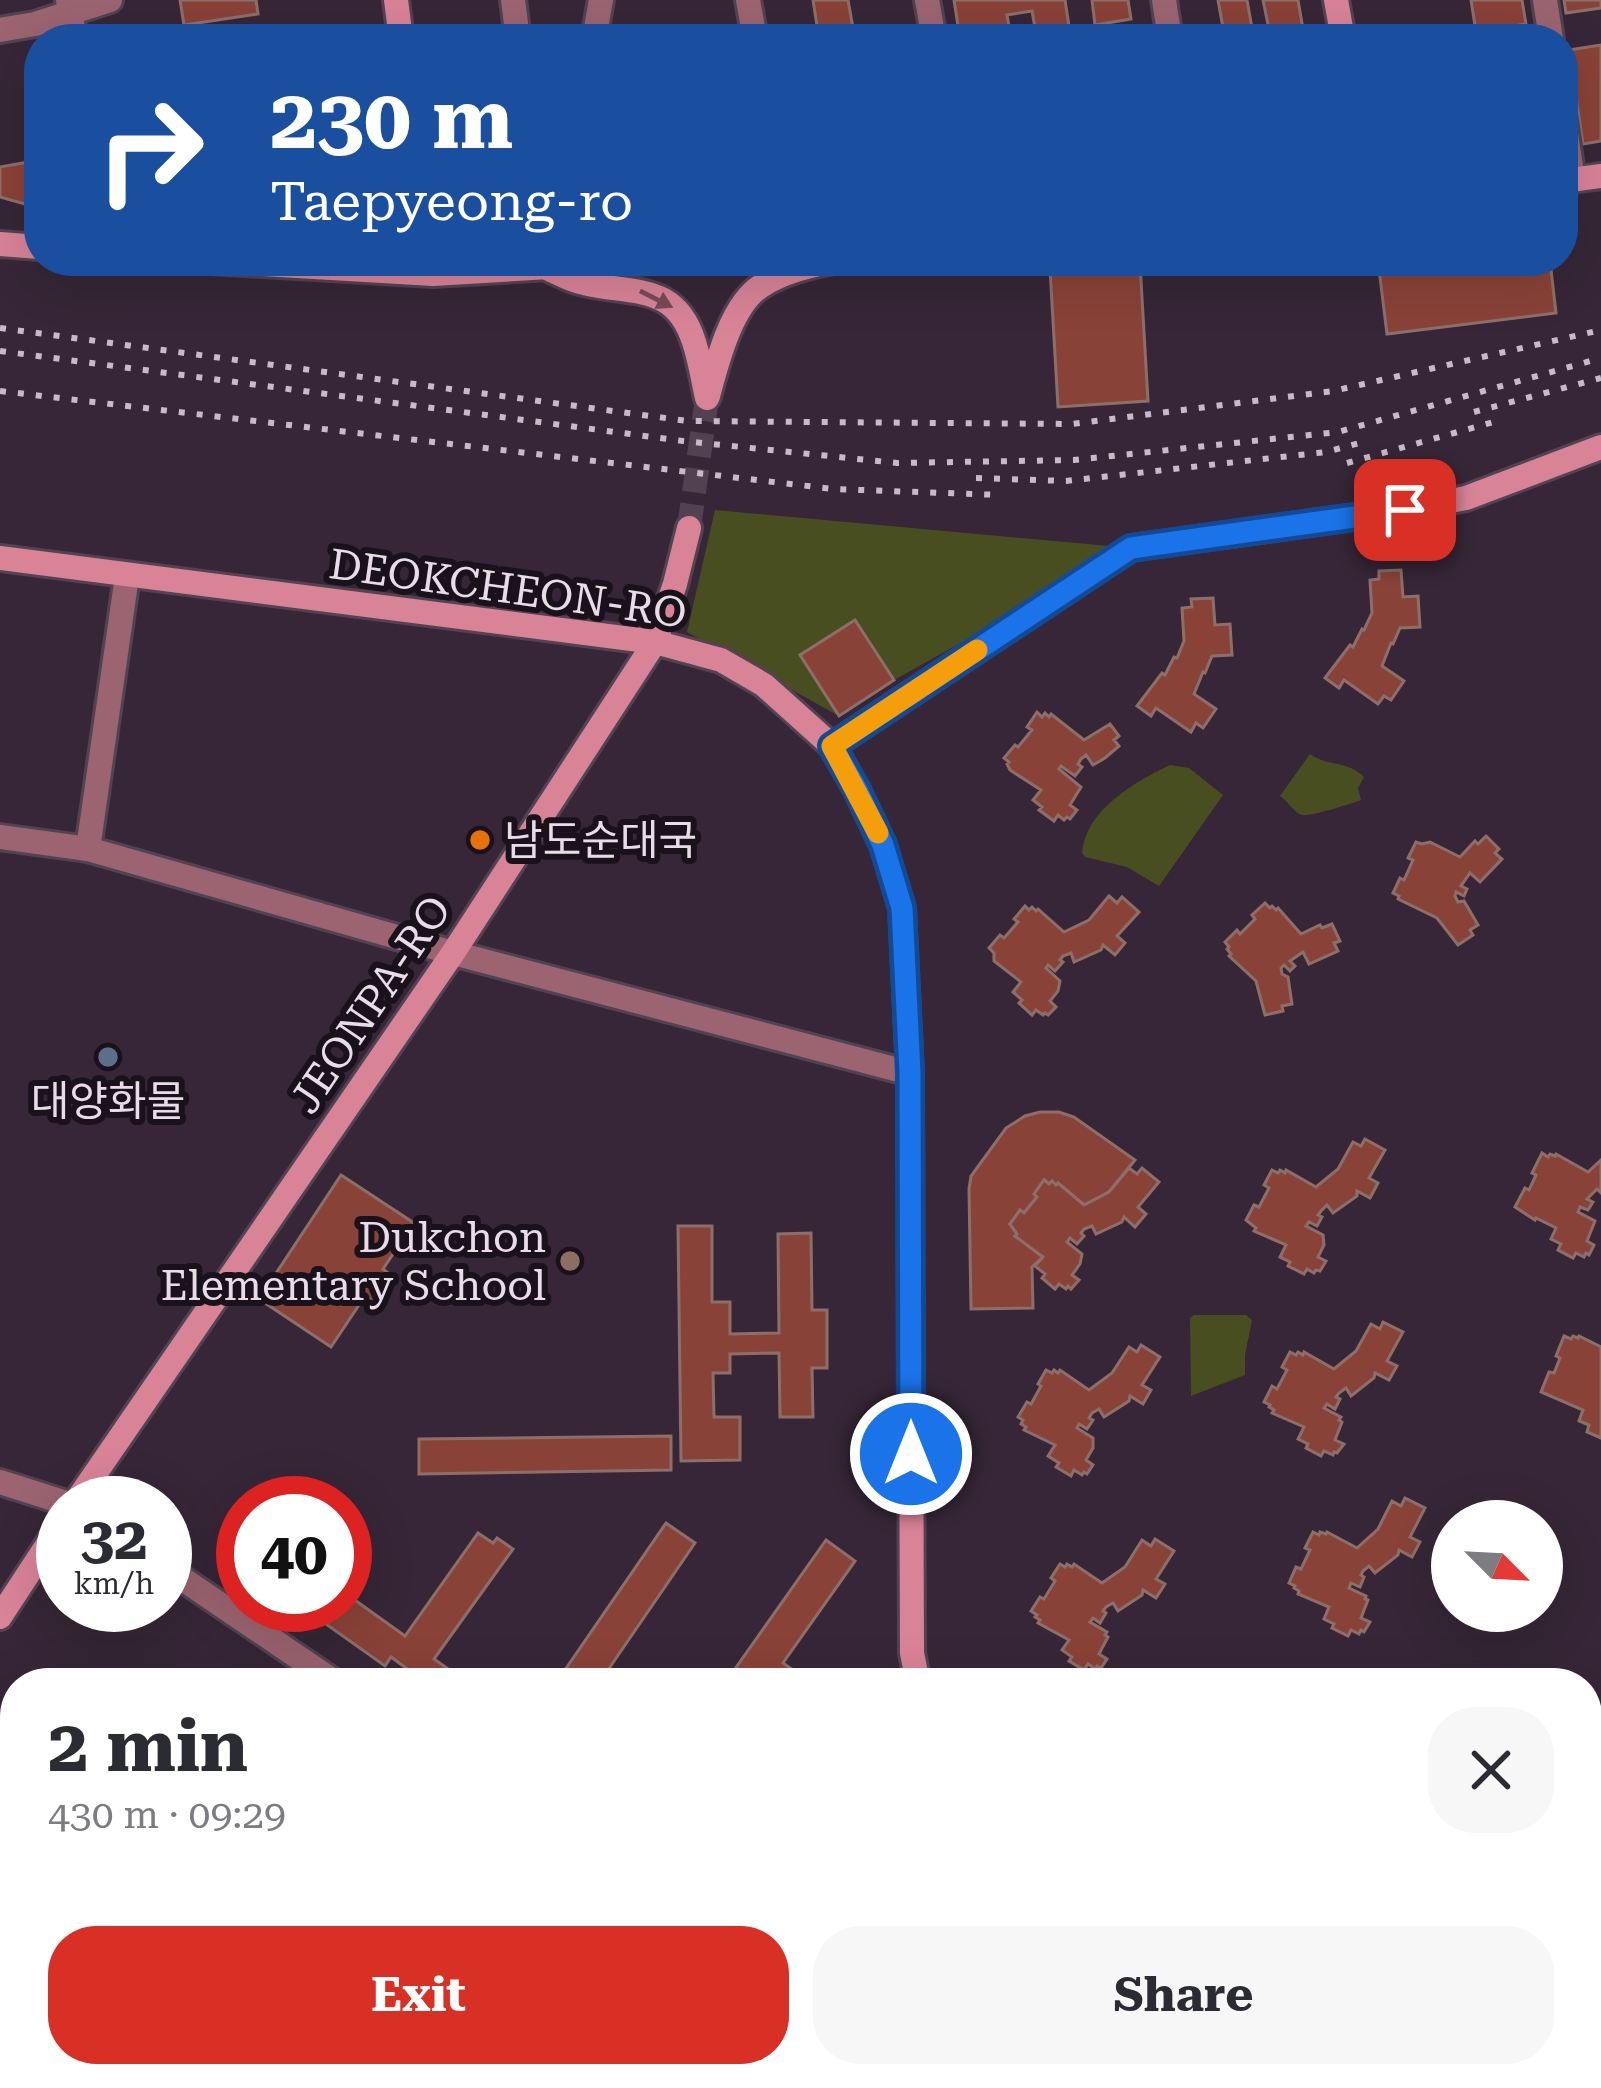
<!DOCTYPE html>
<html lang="en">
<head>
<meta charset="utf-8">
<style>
  body { margin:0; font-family:"Roboto Serif","Noto Sans KR",serif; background:#f7f7f7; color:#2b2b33; height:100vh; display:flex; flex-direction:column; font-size:45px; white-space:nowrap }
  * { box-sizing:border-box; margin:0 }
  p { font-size:39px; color:#7c7c81 }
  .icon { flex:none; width:66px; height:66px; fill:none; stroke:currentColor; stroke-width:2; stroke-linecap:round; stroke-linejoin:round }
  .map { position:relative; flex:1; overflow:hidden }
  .side { position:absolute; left:0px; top:1668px; width:1602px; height:420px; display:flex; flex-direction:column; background:#fff; border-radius:48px 48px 0 0; box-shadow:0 12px 48px #0002 }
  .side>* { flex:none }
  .top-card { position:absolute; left:24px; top:24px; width:1554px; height:252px; border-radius:48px; box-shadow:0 12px 48px #0002; background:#1a4fa0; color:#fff; overflow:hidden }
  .needle { width:78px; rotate:114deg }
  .controls { position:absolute; left:1431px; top:1500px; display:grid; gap:24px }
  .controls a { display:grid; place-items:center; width:132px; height:132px; border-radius:50%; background:#fff; box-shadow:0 12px 48px #0002; font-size:60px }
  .speed { position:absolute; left:36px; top:1476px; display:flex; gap:24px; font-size:60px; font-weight:700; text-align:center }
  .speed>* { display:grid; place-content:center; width:156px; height:156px; border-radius:50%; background:#fff; box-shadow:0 12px 48px #0002; line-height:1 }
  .speed small { font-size:30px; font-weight:400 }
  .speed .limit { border:18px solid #d22; background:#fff; color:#111 }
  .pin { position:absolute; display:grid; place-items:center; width:102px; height:102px; color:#fff; margin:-51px; border-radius:24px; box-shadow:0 6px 18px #0006 }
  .me { position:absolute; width:132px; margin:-66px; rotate:0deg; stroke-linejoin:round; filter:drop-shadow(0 0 9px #0008) }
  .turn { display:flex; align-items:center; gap:42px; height:252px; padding:0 48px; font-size:54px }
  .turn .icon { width:156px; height:156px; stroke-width:2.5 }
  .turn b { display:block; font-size:84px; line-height:102px }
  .round { display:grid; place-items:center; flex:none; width:126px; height:126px; border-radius:48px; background:#f7f7f7 }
  .summary { display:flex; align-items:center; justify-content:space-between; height:204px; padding:0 48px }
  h1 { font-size:72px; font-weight:700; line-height:90px }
  .action { display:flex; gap:24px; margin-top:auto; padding:24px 48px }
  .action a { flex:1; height:138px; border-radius:48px; background:#d93025; color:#fff; font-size:48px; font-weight:700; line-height:138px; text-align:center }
  .action a+a { background:#f7f7f7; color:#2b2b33 }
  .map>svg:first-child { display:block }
  .green { fill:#494e21 }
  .water { fill:#00193e }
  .building { fill:#894238; stroke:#8d6f6a; stroke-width:3 }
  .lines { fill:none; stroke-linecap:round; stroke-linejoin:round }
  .secondary-tunnel { stroke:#514151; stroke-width:24; stroke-dasharray:24 12; stroke-linecap:butt }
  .street-casing { stroke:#524353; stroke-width:30 }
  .secondary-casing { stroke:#524353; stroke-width:30 }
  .street { stroke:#9b6470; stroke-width:24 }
  .secondary { stroke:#d98397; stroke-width:24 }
  .rail { stroke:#c7bbc7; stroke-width:6; stroke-dasharray:6 12; stroke-linecap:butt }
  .oneway { fill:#794a58 }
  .route-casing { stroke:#114b97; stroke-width:30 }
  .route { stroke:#1a73e8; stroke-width:21 }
  .slow { stroke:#f59e0b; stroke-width:21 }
  .food-dot { fill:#e8710a; stroke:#19121a; stroke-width:4.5 }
  .service-dot { fill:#5c6f8a; stroke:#19121a; stroke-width:4.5 }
  .education-dot { fill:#8d6e63; stroke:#19121a; stroke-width:4.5 }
  .labels { text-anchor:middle; stroke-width:12; stroke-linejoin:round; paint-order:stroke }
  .street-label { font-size:42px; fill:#e7dce7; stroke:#19121a }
  .poi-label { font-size:42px; fill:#e7dce7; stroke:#19121a; text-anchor:start }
</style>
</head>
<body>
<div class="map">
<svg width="1601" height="2088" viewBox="0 0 1601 2088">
  <rect width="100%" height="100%" fill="#362637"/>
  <g class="green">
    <path d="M715 510 1131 548 894 680 839 716 687 632Z"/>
    <path d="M1310 754C1328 767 1347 760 1364 777L1358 788 1361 800C1353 803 1310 817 1302 815 1295 814 1287 800 1280 796Z"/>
    <path d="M1170 765 1189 768 1223 795 1159 886 1127 867 1085 857 1082 853C1086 809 1135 782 1170 765Z"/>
    <path d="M1194 1315H1246L1252 1320 1245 1355V1375L1191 1396 1190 1318Z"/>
    <path d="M1601 1790V1934L1587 1945V1800Z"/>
    <path d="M1272 2073H1418L1396 2088H1257Z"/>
  </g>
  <path class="water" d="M1601 1934V2074L1581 2088H1396L1418 2073H1587V1945Z"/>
  <g class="building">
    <path d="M180 0H256L258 14 184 25Z"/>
    <path d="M813 0H848L855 39H819Z"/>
    <path d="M954 0H1065L1071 39H1037L1032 11 1007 15 1011 37 960 39Z"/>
    <path d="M1092 0H1128L1131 19 1095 25Z"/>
    <path d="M1218 0H1247L1254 39H1225Z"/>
    <path d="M1263 0H1298L1304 35 1271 39Z"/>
    <path d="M1471 0H1522L1526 24 1476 32Z"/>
    <path d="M1564 0H1601V8L1566 13Z"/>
    <path d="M1601 45V141L1583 144 1569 50Z"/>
    <path d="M39 160V208L0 197V167Z"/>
    <path d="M1378 261H1550L1556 313 1387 334Z"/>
    <path d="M1140 263 1148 401 1058 407 1050 269Z"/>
    <path d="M1401 570 1403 597 1418 596 1420 627 1400 628 1393 644 1391 643 1382 666 1404 681 1391 700 1384 696 1378 704 1344 680 1339 688 1325 678 1350 645 1353 647 1362 629 1364 630 1372 613 1370 580 1379 579V571Z"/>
    <path d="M1213 598 1215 625 1230 624 1232 655 1212 656 1205 673 1203 672 1194 694 1216 709 1203 728 1196 723 1191 732 1156 708 1151 716 1137 706 1162 673 1165 675 1174 657 1177 658 1184 641 1182 608 1192 607 1191 599Z"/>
    <path d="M855 620 894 680 839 716 800 655Z"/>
    <path d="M1037 712 1042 717 1045 713 1049 717 1051 714 1084 740 1110 724 1119 736 1114 740 1119 746 1105 758 1093 765 1086 755 1081 759 1078 764 1082 767 1075 776 1061 766 1059 769 1081 787 1070 805 1077 810 1070 819 1067 817 1064 820 1058 815 1054 821 1039 810 1042 807 1033 800 1041 790 1010 770 1007 764 1009 762 1004 758 1015 745 1018 747 1032 730 1027 727Z"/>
    <path d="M1486 836 1499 849 1495 853 1502 859 1480 882 1470 873 1461 886 1467 889 1464 896 1456 892 1455 896 1458 902 1464 901 1478 925 1470 930 1473 935 1458 945 1437 918 1398 899 1399 896 1393 893 1400 878 1404 880 1413 860 1408 858 1416 842 1422 844 1430 842 1460 857 1475 841 1478 844Z"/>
    <path d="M1109 896 1117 903 1122 897 1139 912 1117 936 1125 943 1115 955 1103 945 1101 950 1074 962 1071 953 1063 956 1060 960 1063 962 1055 971 1048 965 1046 968 1060 981 1058 991 1050 1001 1056 1007 1048 1015 1045 1013 1043 1015 1036 1010 1032 1015 1019 1003 1022 1000 1013 992 1021 982 994 961V953L989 948 1000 935 1004 938 1018 922 1014 919 1025 906 1029 910 1032 907 1036 911 1038 909 1064 932 1089 920Z"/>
    <path d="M1265 903 1270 908 1272 906 1276 910 1278 908 1301 934 1320 925 1322 928 1332 924 1340 941 1334 943 1338 951 1309 964 1303 952 1290 961 1295 966 1290 971 1284 965 1281 968 1282 974 1288 977 1292 1004 1282 1006 1283 1011 1265 1015 1256 981 1229 956 1231 954 1227 949 1229 947 1225 942 1237 930 1240 934 1255 919 1252 915Z"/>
    <path d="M1040 1112H1059L1074 1117 1135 1160 1109 1192 1084 1205 1058 1183 1056 1185 1052 1181 1049 1184 1044 1180 1034 1194 1037 1197 1024 1213 1020 1210 1010 1224 1017 1234 1015 1236 1043 1257 1032 1267 1033 1308 971 1309 969 1189 971 1176 1006 1128 1025 1116Z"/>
    <path d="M1365 1139 1385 1150 1369 1178 1378 1183 1370 1198 1357 1191V1196L1333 1213 1327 1205 1321 1211 1318 1215 1322 1217 1317 1226 1309 1222 1306 1226 1323 1235 1324 1245 1318 1257 1326 1261 1320 1271 1316 1270 1314 1273 1307 1269 1304 1274 1288 1266 1290 1262 1280 1257 1286 1245 1254 1231 1256 1228 1246 1220 1254 1205 1259 1207 1269 1188 1264 1185 1272 1170 1278 1173 1280 1170 1285 1173 1286 1170 1316 1187 1338 1169 1353 1142 1361 1146Z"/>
    <path d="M1542 1153 1548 1157 1550 1154 1555 1156 1556 1154 1588 1172 1601 1160V1193L1597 1189 1587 1199 1593 1202 1588 1210 1580 1207 1578 1212 1595 1221 1587 1241 1594 1245 1589 1255 1586 1253 1584 1257 1576 1253 1573 1258 1558 1250 1561 1244 1551 1239 1556 1228 1536 1218 1535 1220 1515 1207 1525 1188 1529 1190 1536 1175 1532 1173Z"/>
    <path d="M1129 1168 1137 1174 1142 1168 1159 1182 1138 1207 1146 1214 1135 1227 1124 1217 1122 1222 1096 1234 1092 1226 1084 1229 1081 1233 1084 1236 1077 1244 1070 1238 1067 1242 1082 1254 1080 1264 1072 1275 1079 1280 1071 1289 1068 1286 1066 1289 1059 1284 1055 1289 1042 1278 1045 1274 1035 1266 1043 1257 1015 1236 1017 1234 1010 1224 1020 1210 1024 1213 1037 1197 1034 1194 1044 1180 1049 1184 1052 1181 1056 1185 1058 1183 1084 1205 1109 1192Z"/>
    <path d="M341 1175 414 1223 383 1269 392 1276 375 1303 365 1296 331 1347 259 1299Z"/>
    <path d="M678 1226H712V1302H730V1334L779 1333 778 1234 811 1233 812 1310H827V1368H812L813 1417H780L779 1353 730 1354V1373H713L714 1417H740V1460L681 1461Z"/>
    <path d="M1383 1322 1403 1332 1387 1361 1397 1366 1389 1380 1375 1373 1374 1378 1351 1396 1346 1388 1339 1393 1336 1397 1340 1399 1335 1409 1327 1404 1324 1408 1341 1417 1339 1420 1342 1422 1335 1440 1344 1444 1337 1453 1334 1452 1333 1455 1324 1451 1321 1456 1306 1448 1308 1444 1298 1439 1304 1427 1272 1413 1274 1410 1269 1407 1270 1405 1264 1402 1272 1386 1277 1389 1287 1370 1282 1367 1290 1352 1296 1355 1298 1352 1303 1355 1304 1352 1334 1369 1356 1351 1371 1324 1380 1329Z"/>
    <path d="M1564 1336 1571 1339 1573 1336 1578 1338 1579 1336 1601 1347V1438L1587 1432 1589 1425 1579 1421 1583 1410 1541 1392 1549 1372 1554 1373 1560 1358 1556 1356Z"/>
    <path d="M1141 1345 1160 1357 1142 1385 1151 1390 1143 1404 1130 1396 1129 1401 1104 1417 1099 1409 1092 1413 1089 1418 1093 1420 1087 1429 1079 1424 1077 1428 1093 1438V1448L1086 1460 1093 1465 1087 1474 1084 1472 1082 1475 1074 1470 1071 1476 1056 1467 1059 1463 1048 1456 1055 1445 1024 1430 1026 1427 1021 1424 1023 1420 1018 1417 1027 1402 1031 1404 1041 1386 1038 1384 1046 1370 1052 1373 1054 1370 1058 1373 1060 1370 1089 1390 1112 1373 1129 1347 1137 1352Z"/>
    <path d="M671 1436V1470L419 1474V1439Z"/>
    <path d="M1405 1498 1425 1508 1410 1537 1420 1542 1412 1557 1399 1550 1398 1555 1375 1573 1369 1566 1363 1571 1361 1575 1364 1577 1360 1587 1351 1583 1349 1588 1366 1596 1365 1599 1368 1600 1361 1618 1370 1622 1364 1632 1361 1630 1359 1634 1351 1630 1348 1636 1332 1628 1334 1624 1324 1619 1329 1607 1298 1594 1299 1591 1294 1588 1295 1586 1289 1583 1296 1567 1301 1569 1310 1550 1305 1548 1313 1532 1319 1535 1320 1532 1326 1534 1327 1532 1357 1548 1378 1529 1392 1501 1401 1506Z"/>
    <path d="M666 1523 695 1543 599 1683H556Z"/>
    <path d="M478 1533 493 1543 497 1538 513 1549 434 1659 468 1683H418L421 1679 391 1657 385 1666 316 1617 325 1605H345V1593L405 1636Z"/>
    <path d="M1155 1539 1174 1551 1156 1579 1165 1584 1156 1598 1143 1590 1142 1595 1118 1611 1113 1603 1106 1607 1103 1611 1106 1613 1100 1623 1093 1618 1090 1622 1107 1632 1105 1635 1108 1637 1099 1654 1107 1659 1101 1668 1097 1666 1095 1669 1088 1664 1084 1670 1069 1661 1072 1657 1062 1650 1069 1640 1038 1623 1040 1620 1035 1617 1037 1615 1031 1611 1040 1597 1044 1599 1055 1581 1051 1578 1060 1564 1065 1567 1067 1564 1072 1567 1074 1564 1102 1583 1125 1567 1142 1540 1151 1546Z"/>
    <path d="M826 1540 855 1561 783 1663 796 1672 790 1682 777 1672 769 1683H725Z"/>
    <path d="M388 2073H588L593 2088H378Z"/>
    <path d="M674 2073H912L918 2088H679Z"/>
  </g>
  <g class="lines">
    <path class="secondary-tunnel" d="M689 528 707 398"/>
    <g class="street-casing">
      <g id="street">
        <path d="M68 0 75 39"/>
        <path d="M513 0 518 39"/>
        <path d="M748 0 755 39"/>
        <path d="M927 0 934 39"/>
        <path d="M1164 0 1170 39"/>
        <path d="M1545 0 1551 39"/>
        <path d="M0 30 35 24 110 0"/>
        <path d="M594 39 601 0"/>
        <path d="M1563 114 1573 180"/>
        <path d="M0 837 88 849 453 953 910 1073"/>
        <path d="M88 849 127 576"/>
        <path d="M0 1482 66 1503"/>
        <path d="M165 1567 336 1683"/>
        <path d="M322 2088 332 2073"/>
      </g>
    </g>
    <g class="secondary-casing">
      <g id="secondary">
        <path d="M396 0 401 39"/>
        <path d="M1336 0 1343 39"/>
        <path d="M1563 181 1601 176"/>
        <path d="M0 244 39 247"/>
        <path d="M211 261 433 274 650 261"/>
        <path d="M549 269C560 274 572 281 584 283 633 295 675 282 694 342 700 360 703 380 707 398"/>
        <path d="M708 396C717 363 731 305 761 286 783 272 808 266 833 261"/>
        <path d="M0 558 655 642 721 660 764 685 832 746 857 790 883 845 902 908 910 1073 912 1653 918 1683"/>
        <path d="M832 746 1131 548 1405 510 1466 498 1601 447"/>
        <path d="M75 1503 453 953 655 642 675 584 689 528"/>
        <path d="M0 1617 63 1521"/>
        <path d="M1587 1758 1601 1749"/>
        <path d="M1042 2073 1048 2088"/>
        <path d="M1211 2088 1226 2073"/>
      </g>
    </g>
    <use href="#street" class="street"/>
    <use href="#secondary" class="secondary"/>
    <g class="rail">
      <path d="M0 328 687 421 1072 424 1333 391 1601 330"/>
      <path d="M0 351 683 441 897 463 1074 460 1338 432 1601 358"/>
      <path d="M0 391 833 489 1001 495"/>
      <path d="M1474 412 1601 378"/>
      <path d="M1347 463 1497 421"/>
      <path d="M976 478 1066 481 1326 452 1363 442"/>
    </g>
  </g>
  <defs><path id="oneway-solid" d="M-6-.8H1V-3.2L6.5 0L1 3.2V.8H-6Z" transform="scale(3)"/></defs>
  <use class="oneway" href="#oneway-solid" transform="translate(656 299) rotate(27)"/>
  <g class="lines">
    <g class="route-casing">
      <path id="route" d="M911 1454 910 1073 902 908 883 845 857 790 832 746 1131 548 1405 510"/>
    </g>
    <use href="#route" class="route"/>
    <path class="slow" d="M878 833 832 746 977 650"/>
  </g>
  <circle class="food-dot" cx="480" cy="840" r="12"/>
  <circle class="service-dot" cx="108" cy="1057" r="12"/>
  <circle class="education-dot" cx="570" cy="1261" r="12"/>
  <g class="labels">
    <g class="street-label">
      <text transform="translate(508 588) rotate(8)" y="15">DEOKCHEON-RO</text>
      <text transform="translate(370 1004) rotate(-56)" y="15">JEONPA-RO</text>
    </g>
    <g class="poi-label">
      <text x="504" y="855">남도순대국</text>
      <text x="108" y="1116" text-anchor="middle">대양화물</text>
      <text x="546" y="1252" text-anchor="end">Dukchon<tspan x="546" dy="48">Elementary School</tspan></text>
    </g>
  </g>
</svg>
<div class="controls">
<a><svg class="needle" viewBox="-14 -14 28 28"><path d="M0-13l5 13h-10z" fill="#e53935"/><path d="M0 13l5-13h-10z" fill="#7c7c81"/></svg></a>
</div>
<div class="speed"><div>32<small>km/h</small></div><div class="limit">40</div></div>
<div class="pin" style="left:1405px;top:510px;background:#d93025"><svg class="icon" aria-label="arrive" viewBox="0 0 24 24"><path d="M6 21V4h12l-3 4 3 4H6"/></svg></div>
<svg class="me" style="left:911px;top:1454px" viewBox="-20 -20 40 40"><circle r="17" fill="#1a73e8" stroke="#fff" stroke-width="3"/><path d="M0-11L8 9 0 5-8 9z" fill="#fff"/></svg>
<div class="top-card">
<div class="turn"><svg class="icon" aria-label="right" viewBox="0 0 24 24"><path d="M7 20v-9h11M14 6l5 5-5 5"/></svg><div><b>230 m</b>Taepyeong-ro</div></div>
</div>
<section class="side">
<div class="summary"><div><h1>2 min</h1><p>430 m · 09:29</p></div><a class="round"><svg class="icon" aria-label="close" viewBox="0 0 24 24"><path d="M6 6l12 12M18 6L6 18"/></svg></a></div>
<div class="action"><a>Exit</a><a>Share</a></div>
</section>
</div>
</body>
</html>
